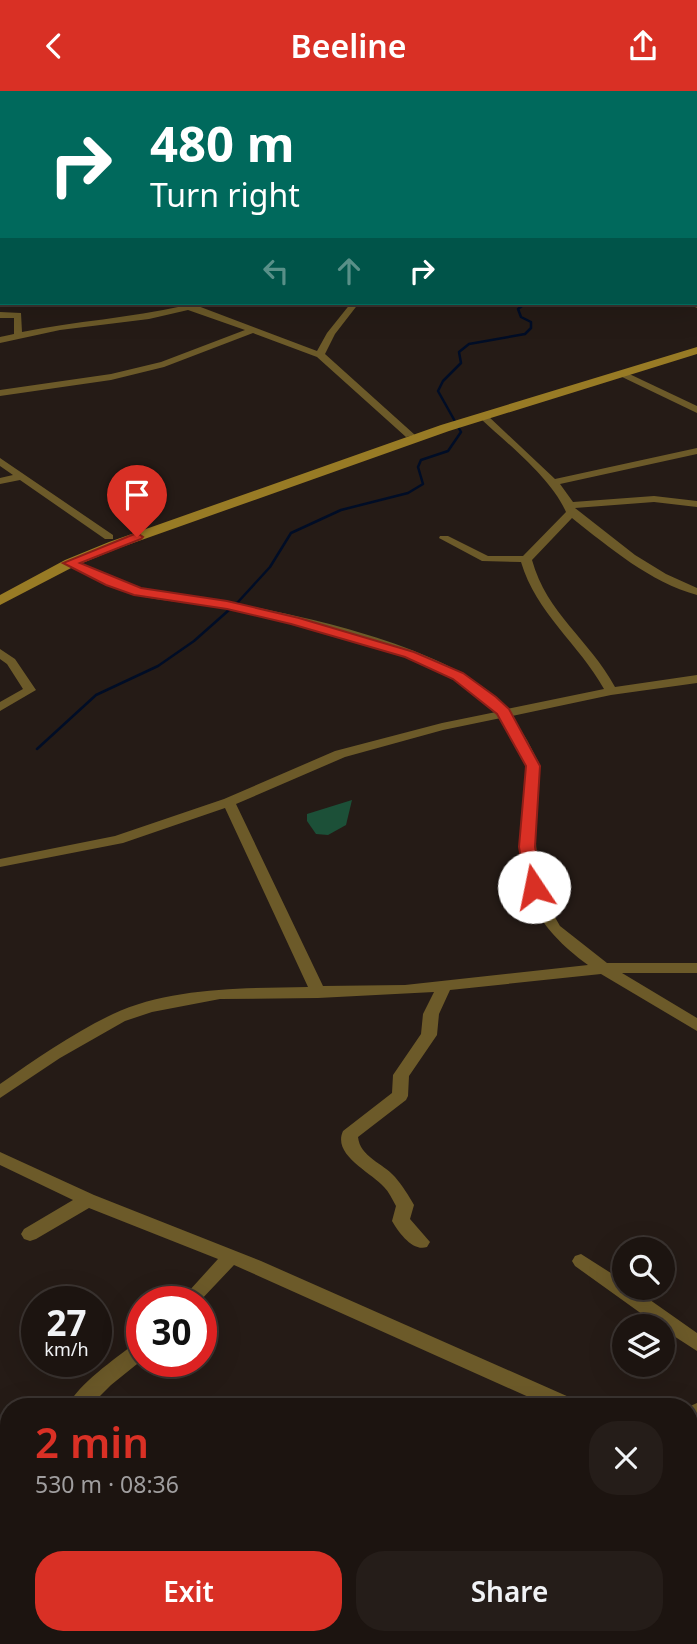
<!DOCTYPE html>
<html lang="en">
<head>
<meta charset="utf-8">
<style>
  body { margin:0; font-family:"Noto Sans",sans-serif; background:#251d19; color:#f1f3f6; height:100vh; display:flex; flex-direction:column; font-size:26px; white-space:nowrap }
  * { box-sizing:border-box; margin:0 }
  p { font-size:23px; color:#a09e9f }
  .icon { flex:none; width:38px; height:38px; fill:none; stroke:currentColor; stroke-width:2; stroke-linecap:round; stroke-linejoin:round }
  .map { position:relative; flex:1; overflow:hidden }
  .sheet { position:absolute; left:0px; top:1307px; width:698px; height:247px; display:flex; flex-direction:column; background:#1c1410; border-radius:28px 28px 0 0; box-shadow:0 7px 28px #0002,0 0 0 2px #3a3330 }
  .sheet>* { flex:none }
  .guide { position:absolute; left:0px; top:0px; width:698px; height:214px; box-shadow:0 7px 28px #0002,0 0 0 2px #3a3330; background:#00695c; color:#fff; overflow:hidden }
  .fabs { position:absolute; left:612px; top:1146px; display:grid; gap:14px }
  .fabs a { display:grid; place-items:center; width:63px; height:63px; border-radius:50%; background:#1c1410; box-shadow:0 7px 28px #0002,0 0 0 2px #3a3330; font-size:35px }
  .speed { position:absolute; left:21px; top:1195px; display:flex; gap:14px; font-size:35px; font-weight:700; text-align:center }
  .speed>* { display:grid; place-content:center; width:91px; height:91px; border-radius:50%; background:#1c1410; box-shadow:0 7px 28px #0002,0 0 0 2px #3a3330; line-height:1 }
  .speed small { font-size:18px; font-weight:400 }
  .speed .limit { border:10px solid #d22; background:#fff; color:#111 }
  .pin { position:absolute; display:grid; place-items:center; width:60px; height:60px; color:#fff; margin:-72px -30px; border-radius:50% 50% 50% 0; rotate:-45deg; box-shadow:0 0 7px #0007 }
  .pin .icon { rotate:45deg }
  .me { position:absolute; width:77px; margin:-38px; rotate:349deg; stroke-linejoin:round; filter:drop-shadow(0 0 5px #0008) }
  .turn { display:flex; align-items:center; gap:24px; height:147px; padding:0 35px; font-size:32px }
  .turn .icon { width:91px; height:91px; stroke-width:2.5 }
  .turn b { display:block; font-size:49px; line-height:60px }
  .lanes { display:flex; align-items:center; height:66px; padding:0 35px; background:#0003; justify-content:center; gap:35px; direction:ltr }
  .lanes .off { opacity:.35 }
  .round { display:grid; place-items:center; flex:none; width:74px; height:74px; border-radius:28px; background:#251d19 }
  .headline { display:flex; align-items:center; justify-content:space-between; height:119px; padding:0 35px }
  h1 { font-size:42px; font-weight:600; line-height:52px; color:#d93025 }
  .button { display:flex; gap:14px; margin-top:auto; padding:14px 35px }
  .button a { flex:1; height:80px; border-radius:28px; background:#d93025; color:#fff; font-size:28px; font-weight:600; line-height:80px; text-align:center }
  .button a+a { background:#251d19; color:#f1f3f6 }
  header { display:flex; justify-content:space-between; align-items:center; height:91px; padding:0 35px; background:#d93025; color:#fff; font-size:32px; font-weight:600 }
  .map>svg:first-child { display:block }
  .green { fill:#1c5038 }
  .lines { fill:none; stroke-linecap:round; stroke-linejoin:round }
  .stream { stroke:#000d26; stroke-width:2.5 }
  .minor { fill:#6c5a29; fill-rule:evenodd }
  .secondary { fill:#987b25; fill-rule:evenodd }
  .route { fill:#d93025; stroke:#8d1f18; stroke-width:2 }
</style>
</head>
<body>
<header><svg class="icon" aria-label="back" viewBox="0 0 24 24"><path d="M15 5l-7 7 7 7"/></svg>Beeline<svg class="icon" aria-label="share" viewBox="0 0 24 24"><path d="M12 15V3M7 8l5-5 5 5M5 13v7h14v-7"/></svg></header>
<div class="map">
<svg width="697" height="1553" viewBox="0 0 697 1553">
  <rect width="100%" height="100%" fill="#251b16"/>
  <path class="green" d="M352 709 346 734 328 744 316 743 307 730V723Z"/>
  <g class="lines">
    <path class="stream" d="M37 658 96 604 158 575 194 550 238 511 270 476 291 442 341 419 408 402 423 393 418 376 421 369 448 360 461 341 438 300 443 290 461 272 459 261 469 253 525 243 531 237V231L521 226 518 218 526 212"/>
    <g class="minor">
      <path d="M64 0H79L61 2Z"/>
      <rect x="114" y="0" width="6" height="2"/>
      <path d="M273 0H279L280 2H274Z"/>
      <path d="M526 0H532L525 2Z"/>
      <rect x="0" y="24" width="2" height="4"/>
      <path d="M0 41H2L0 46Z"/>
      <rect x="696" y="87" width="1" height="4"/>
      <rect x="0" y="97" width="2" height="5"/>
      <rect x="696" y="103" width="1" height="4"/>
      <path d="M696 211 697 217 687 212H696Z"/>
      <path d="M181 212H190L317 260 327 242 351 212H359L335 243 325 263 415 344 406 346 317 266 253 242 164 276 111 289 0 305V299L111 283 161 271 245 239 188 219 149 228 60 239 0 252V246L14 243V227H0V221L21 222 22 241C76 230 130 227 183 215Z"/>
      <path d="M623 280 697 315V322L620 285 618 283Z"/>
      <path d="M481 324H487L555 388 697 357V363L560 393 573 411 654 405 697 410V416L654 411 575 417 635 464 666 483 697 497V504C650 491 610 457 572 427L532 469C547 523 589 548 615 596L697 584V592L611 604 512 625 527 649 539 672 535 738 538 781 545 809 560 835 607 872H697V882H622L697 927V940L601 883 450 899 439 923 437 944 409 985 408 1005 406 1009 358 1046C360 1066 383 1072 395 1086 402 1094 409 1105 414 1114L410 1128 430 1151 427 1156C413 1161 399 1142 392 1130L396 1115C392 1108 389 1101 384 1096 371 1081 332 1064 343 1040L392 1002 393 984 421 943 423 923 434 901 318 907 220 908 152 921 125 930 60 967 0 1007V993C36 968 73 942 113 923 170 896 246 897 308 896L225 717 123 752 0 776V768L115 745 224 708 335 660 442 632 496 621C449 565 296 529 225 517 195 512 164 511 135 504 111 497 89 485 66 474V470H74C95 479 115 491 137 497 167 505 198 505 227 511 304 525 457 557 507 618L604 598C579 553 536 522 521 471L482 470 439 447 440 445H448L488 465H523L566 421C551 387 509 354 481 328ZM501 627C511 641 523 658 526 675 529 691 523 708 522 724 519 796 529 830 588 874L405 894 323 895 236 713 345 666 443 639Z"/>
      <path d="M0 367 113 444V448H105L20 389 0 393V387L13 384 0 375Z"/>
      <path d="M0 558 15 568 36 599 0 620V611L23 598 7 573 0 568Z"/>
      <path d="M0 1061 94 1104 261 1170 578 1310 581 1316H551L234 1174 199 1211H179L218 1168 89 1117 36 1148 30 1150 24 1148 21 1143 24 1138 73 1109 0 1074Z"/>
      <path d="M581 1163 625 1191V1197H633L697 1242V1260L663 1238V1236H660L575 1175 572 1170 575 1165Z"/>
      <path d="M142 1250V1269L111 1294 89 1316H67C79 1292 114 1269 135 1252Z"/>
      <path d="M697 1312V1332L690 1334 688 1316Z"/>
      <path d="M9 1366V1386L0 1390V1370Z"/>
      <path d="M410 1545H435L431 1553H406Z"/>
      <path d="M539 1545H567L571 1553H543Z"/>
    </g>
    <g class="secondary">
      <rect x="0" y="10" width="2" height="6"/>
      <rect x="696" y="71" width="1" height="6"/>
      <path d="M2 135V142H0V136Z"/>
      <path d="M697 256V263L449 340 119 457 75 475 0 514V504L65 469 109 451 441 334Z"/>
    </g>
  </g>
  <path class="route" d="M137 442 143 446 141 448 80 472 141 497 227 510 299 527 414 561 463 582 496 606 509 618 540 675 535 756 542 796 540 799 534 801 526 796 519 756 526 675 497 623 453 588 405 566 291 533 227 518 134 504 106 494 63 472Z"/>
</svg>
<div class="fabs">
<a><svg class="icon" aria-label="search" viewBox="0 0 24 24"><circle cx="10" cy="10" r="6"/><path d="M15 15l6 6"/></svg></a>
<a><svg class="icon" aria-label="layers" viewBox="0 0 24 24"><path d="M12 4l9 5-9 5-9-5zM3 14l9 5 9-5"/></svg></a>
</div>
<div class="speed"><div>27<small>km/h</small></div><div class="limit">30</div></div>
<div class="pin" style="left:137px;top:446px;background:#d93025"><svg class="icon" aria-label="arrive" viewBox="0 0 24 24"><path d="M6 21V4h12l-3 4 3 4H6"/></svg></div>
<svg class="me" style="left:534px;top:796px" viewBox="-20 -20 40 40"><circle r="19" fill="#fff"/><path d="M0-13L10 11 0 6-10 11z" fill="#d93025"/></svg>
<div class="guide">
<div class="turn"><svg class="icon" aria-label="right" viewBox="0 0 24 24"><path d="M7 20v-9h11M14 6l5 5-5 5"/></svg><div><b>480 m</b>Turn right</div></div>
<div class="lanes"><svg class="icon off" aria-label="left" viewBox="0 0 24 24"><path d="M17 20v-9H6M10 6l-5 5 5 5"/></svg><svg class="icon off" aria-label="ahead" viewBox="0 0 24 24"><path d="M12 20V5M6 11l6-6 6 6"/></svg><svg class="icon" aria-label="right" viewBox="0 0 24 24"><path d="M7 20v-9h11M14 6l5 5-5 5"/></svg></div>
</div>
<section class="sheet">
<div class="headline"><div><h1>2 min</h1><p>530 m · 08:36</p></div><a class="round"><svg class="icon" aria-label="close" viewBox="0 0 24 24"><path d="M6 6l12 12M18 6L6 18"/></svg></a></div>
<div class="button"><a>Exit</a><a>Share</a></div>
</section>
</div>
</body>
</html>
